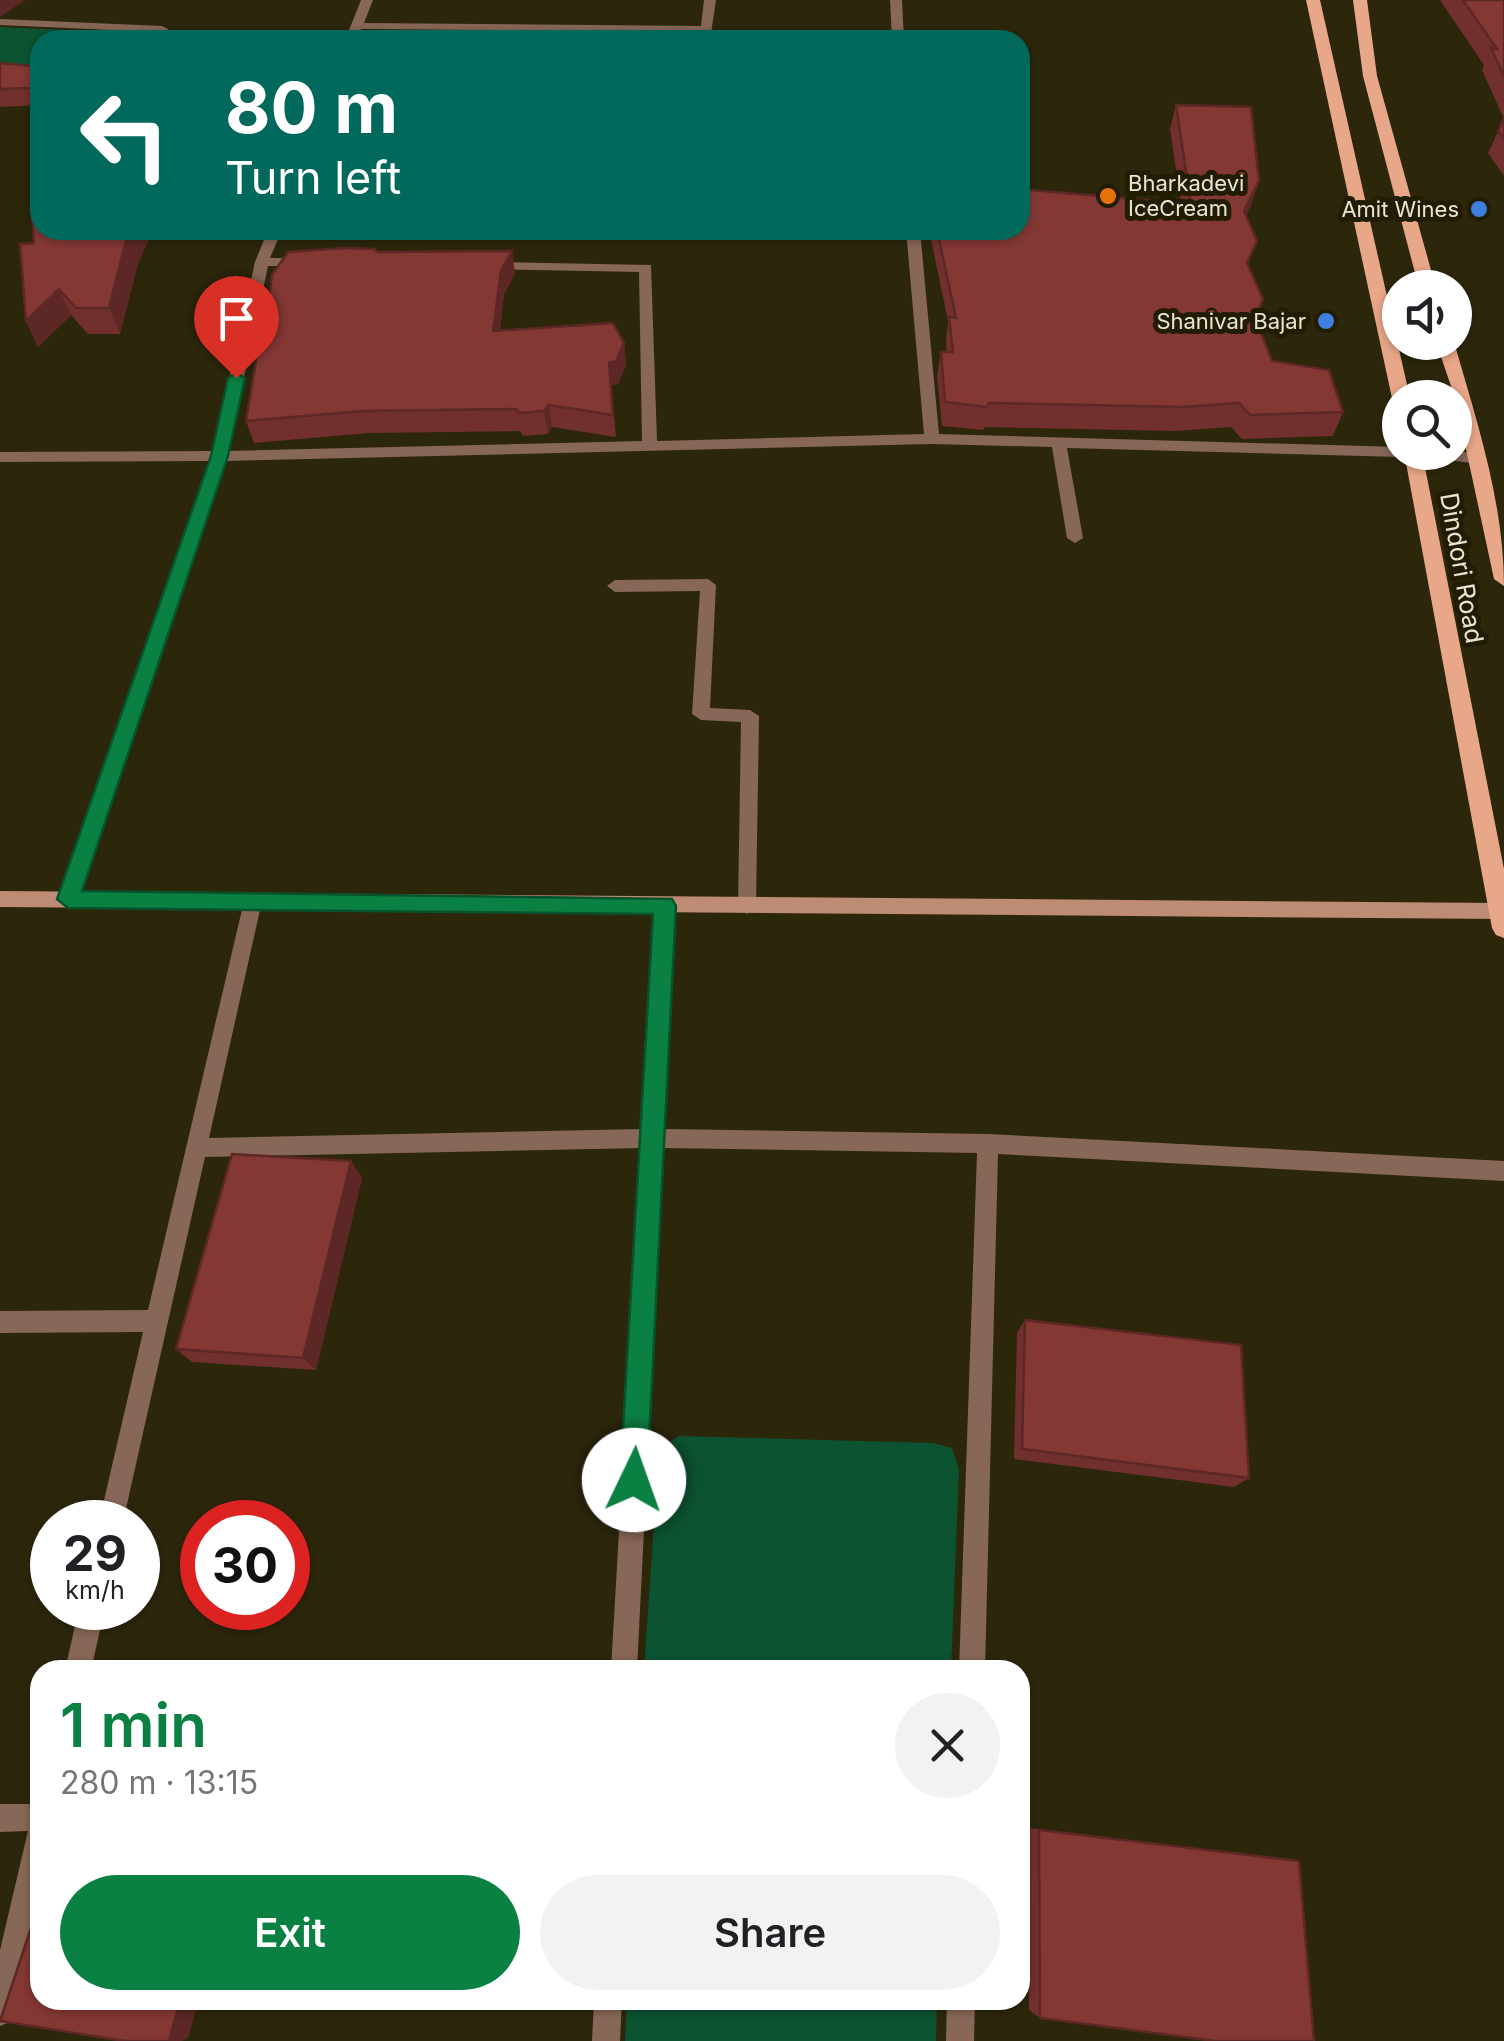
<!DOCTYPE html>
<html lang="en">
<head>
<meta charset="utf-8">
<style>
  body { margin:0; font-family:Inter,sans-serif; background:#f2f2f2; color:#202124; height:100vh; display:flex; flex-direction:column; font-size:38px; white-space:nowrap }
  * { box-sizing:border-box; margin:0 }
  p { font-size:32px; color:#757577 }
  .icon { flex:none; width:55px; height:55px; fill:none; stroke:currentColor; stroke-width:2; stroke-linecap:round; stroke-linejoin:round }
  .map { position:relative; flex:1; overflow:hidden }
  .details { position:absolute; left:30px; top:1660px; width:1000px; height:350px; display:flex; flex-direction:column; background:#fff; border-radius:30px; box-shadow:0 2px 8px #0004 }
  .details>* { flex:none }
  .hud { position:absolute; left:30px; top:30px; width:1000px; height:210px; border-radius:30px; box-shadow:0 2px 8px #0004; background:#00695c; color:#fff; overflow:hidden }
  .tools { position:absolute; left:1382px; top:270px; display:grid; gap:20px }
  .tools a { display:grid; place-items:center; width:90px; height:90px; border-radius:50%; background:#fff; box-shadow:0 2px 8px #0004; font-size:50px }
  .speed { position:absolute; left:30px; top:1500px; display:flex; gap:20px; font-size:50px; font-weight:700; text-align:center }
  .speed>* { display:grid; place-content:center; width:130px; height:130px; border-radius:50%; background:#fff; box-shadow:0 2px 8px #0004; line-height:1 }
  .speed small { font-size:25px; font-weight:400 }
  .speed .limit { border:15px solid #d22; background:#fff; color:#111 }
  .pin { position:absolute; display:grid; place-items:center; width:85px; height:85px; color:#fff; margin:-102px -42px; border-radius:50% 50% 50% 0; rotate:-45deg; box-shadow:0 0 10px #0007 }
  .pin .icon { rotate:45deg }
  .me { position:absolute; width:110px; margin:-55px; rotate:3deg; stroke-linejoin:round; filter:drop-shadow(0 0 8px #0008) }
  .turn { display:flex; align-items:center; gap:35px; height:210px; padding:0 30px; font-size:45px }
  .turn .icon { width:130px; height:130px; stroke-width:2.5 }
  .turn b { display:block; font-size:70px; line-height:85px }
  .round { display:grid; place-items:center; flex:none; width:105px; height:105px; border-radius:52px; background:#f2f2f2 }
  .overview { display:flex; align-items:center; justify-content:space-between; height:170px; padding:0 30px }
  h1 { font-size:60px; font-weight:600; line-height:75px; color:#0b8043 }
  .action { display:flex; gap:20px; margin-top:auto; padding:20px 30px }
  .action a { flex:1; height:115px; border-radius:60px; background:#0b8043; color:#fff; font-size:40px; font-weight:600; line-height:115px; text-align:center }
  .action a+a { background:#f2f2f2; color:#202124 }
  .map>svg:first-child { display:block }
  .green { fill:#0c5332 }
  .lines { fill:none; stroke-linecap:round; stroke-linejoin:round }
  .lane { fill:#876758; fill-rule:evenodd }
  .street { fill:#876758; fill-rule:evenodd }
  .secondary { fill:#be8b74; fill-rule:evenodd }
  .primary { fill:#e9a789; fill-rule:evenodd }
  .wall { fill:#71302d }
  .shaded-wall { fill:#5c2724 }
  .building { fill:#833834; stroke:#5c2724; stroke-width:2.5 }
  .route { fill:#0b8043; stroke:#07532c; stroke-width:2.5 }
  .food-dot { fill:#e8710a; stroke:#221d02; stroke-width:4 }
  .shop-dot { fill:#3f7fe0; stroke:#221d02; stroke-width:4 }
  .labels { text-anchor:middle; stroke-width:10; stroke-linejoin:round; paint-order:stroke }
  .far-poi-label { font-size:22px; fill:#e8e5d5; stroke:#221d02; text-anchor:end }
  .street-label { font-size:25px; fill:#e8e5d5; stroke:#221d02 }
</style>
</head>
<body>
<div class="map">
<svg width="1504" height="2041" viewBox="0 0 1504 2041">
  <rect width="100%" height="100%" fill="#2c260b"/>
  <g class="green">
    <path d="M0 27 152 34 148 40H40V75H0Z"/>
    <path d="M678 1436 933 1443 952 1448 959 1469 951 1670H644L659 1450Z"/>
    <path d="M627 2000H937L936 2041H625Z"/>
  </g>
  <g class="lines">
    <path class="lane" d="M708 579 716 585 710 708 750 710 759 716 756 906 747 914 738 906 741 722 701 720 692 714 700 591 615 592 607 586 615 580Z"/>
    <g class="street">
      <path d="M361 0H373L364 23 701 26 704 0H716L710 40H698L699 32 361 29 357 40H345Z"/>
      <path d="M890 0H902L904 40H892Z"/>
      <path d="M0 19 162 26 168 29 164 40H152L155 32 0 25Z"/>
      <path d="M268 230H282L270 258H307L314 262 307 266H268L228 451 642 441 639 272 486 269 484 266 491 262 651 265 657 441 924 434 906 230H920L939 434 1400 447V452H1407L1400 457 1067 448 1083 538 1075 543 1067 538 1052 447 932 444 225 461 77 899 68 907 59 899 210 461 0 462V452L213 451 255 262Z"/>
      <path d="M1455 451 1474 453 1482 458 1474 463 1416 457 1409 452Z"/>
      <path d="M253 893 262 901 209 1138 643 1129 656 906 665 898 674 906 664 1129 988 1134 1504 1161V1181L998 1154 985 1670H959L977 1153 663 1148 637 1670H611L641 1148 205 1157 123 1522H99L143 1332 0 1333V1311L148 1310 244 901Z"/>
      <path d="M79 1608H105L91 1670H65Z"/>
      <path d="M0 1804H40V1896L14 2012 10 2022 0 2026V1950L28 1831 0 1832Z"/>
      <path d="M594 2000H622L620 2041H592Z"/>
      <path d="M947 2000H975L974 2041H946Z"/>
    </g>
    <path class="secondary" d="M0 891 1504 903V919L0 907Z"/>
    <g class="primary">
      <path d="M1306 0H1320L1410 398H1400V403L1392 398Z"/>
      <path d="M1353 0H1367L1377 76 1436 288H1419L1363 76Z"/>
      <path d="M1436 342H1454C1477 422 1504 503 1504 586L1494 579 1455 398Z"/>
      <path d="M1404 452H1422L1504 869V938L1496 935 1492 928Z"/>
    </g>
  </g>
  <g class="wall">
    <path d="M1440 0H1504V176L1488 153 1504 119 1482 70 1484 65Z"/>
    <path d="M0 63 39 84 38 105 0 107Z"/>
    <path d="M1176 105 1251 205 1246 215 1249 266 1263 299 1255 320 1272 361 1343 412 1333 436 1242 439 1231 427 1175 431 985 427 983 430 942 426 937 376 941 352H947L946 341 948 321 929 230H1020L1181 203 1170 129Z"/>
    <path d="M20 244 137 267 120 334H88L71 315 38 347 26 321Z"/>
    <path d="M512 251 515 274 504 294 500 330 624 343 626 365 618 384 611 385 616 437 552 427 548 434 523 436 520 431 369 433 254 443 246 421 264 342 377 252Z"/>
    <path d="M351 1161 362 1178 316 1370 192 1362 176 1349Z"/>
    <path d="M1025 1320 1249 1478 1234 1487 1014 1459 1017 1333Z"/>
    <path d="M1029 1828 1299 1861 1040 2018 1029 2010Z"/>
  </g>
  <g class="shaded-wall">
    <path d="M0 0H25L0 17Z"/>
    <path d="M32 66 39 84 38 105 31 88Z"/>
    <path d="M1259 181 1251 205 1237 235 1244 211Z"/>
    <path d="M131 230H153L137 267 120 334 109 308 126 241Z"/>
    <path d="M512 251 515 274 504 294 497 353 493 331 501 271Z"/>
    <path d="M59 289 71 315 38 347 26 321Z"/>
    <path d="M624 343 626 365 618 384 611 385 616 437 609 363Z"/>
    <path d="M549 405 552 427 548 434 544 411Z"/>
    <path d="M351 1161 362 1178 316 1370 303 1358Z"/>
    <path d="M180 2000H199L188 2038 182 2041H169Z"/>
  </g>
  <g class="building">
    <path d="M1463 0H1504V76L1491 48 1497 49Z"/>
    <path d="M0 63 32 66 31 88 0 89Z"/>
    <path d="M1176 105 1251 107 1259 181 1244 211 1257 241 1247 263 1263 299 1255 318 1272 361 1329 370 1343 412 1250 415 1239 403 1182 407 989 403 987 407 945 402 941 352H953L949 317 956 318 937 230H1020V189L1191 204Z"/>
    <path d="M1504 118V139L1498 131Z"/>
    <path d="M40 198V230H131L126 241 109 308H76L59 289 26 321 20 244 34 243 31 200Z"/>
    <path d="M344 248 375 249 377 252 512 251 501 271 493 331 613 323 624 343 616 361 609 363 613 415 549 405 544 411 519 413 516 409 363 411 246 421 259 343 264 342 272 275 288 252Z"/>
    <path d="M232 1154 351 1161 303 1358 176 1349Z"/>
    <path d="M1025 1320 1241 1345 1249 1478 1022 1449Z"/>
    <path d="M1039 1830 1299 1861 1314 2041H1215L1040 2018Z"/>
    <path d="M40 1901V2000H180L169 2041H124L0 2021Z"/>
  </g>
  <path class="route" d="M236 373 245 378 228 456 82 891 672 899 676 906 647 1480 643 1490 634 1494 624 1490 620 1480 653 914 68 908 57 899 211 456 228 378Z"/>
  <circle class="food-dot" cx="1108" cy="196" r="10"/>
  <g class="shop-dot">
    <circle cx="1479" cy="209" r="10"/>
    <circle cx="1326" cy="321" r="10"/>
  </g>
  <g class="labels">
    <g class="far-poi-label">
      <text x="1128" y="191" text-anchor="start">Bharkadevi<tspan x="1128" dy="25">IceCream</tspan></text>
      <text x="1459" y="217">Amit Wines</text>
      <text x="1306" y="329">Shanivar Bajar</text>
    </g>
    <g class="street-label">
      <text transform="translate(1462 568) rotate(80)" y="9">Dindori Road</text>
    </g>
  </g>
</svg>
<div class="tools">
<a><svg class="icon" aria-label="sound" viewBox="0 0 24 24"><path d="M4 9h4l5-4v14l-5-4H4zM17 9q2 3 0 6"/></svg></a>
<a><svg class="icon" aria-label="search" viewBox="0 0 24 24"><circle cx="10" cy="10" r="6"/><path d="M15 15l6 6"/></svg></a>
</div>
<div class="speed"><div>29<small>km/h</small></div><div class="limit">30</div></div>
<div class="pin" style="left:236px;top:378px;background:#d93025"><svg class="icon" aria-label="arrive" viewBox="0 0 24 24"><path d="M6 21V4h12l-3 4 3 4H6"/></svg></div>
<svg class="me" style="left:634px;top:1480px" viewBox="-20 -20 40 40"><circle r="19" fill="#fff"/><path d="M0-13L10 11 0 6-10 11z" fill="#0b8043"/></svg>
<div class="hud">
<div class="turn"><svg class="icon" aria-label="left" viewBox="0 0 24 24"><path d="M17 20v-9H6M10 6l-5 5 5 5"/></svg><div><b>80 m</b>Turn left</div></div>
</div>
<section class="details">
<div class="overview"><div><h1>1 min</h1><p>280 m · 13:15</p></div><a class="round"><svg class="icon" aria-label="close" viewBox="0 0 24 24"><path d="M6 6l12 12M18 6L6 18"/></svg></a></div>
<div class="action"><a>Exit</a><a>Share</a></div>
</section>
</div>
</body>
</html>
